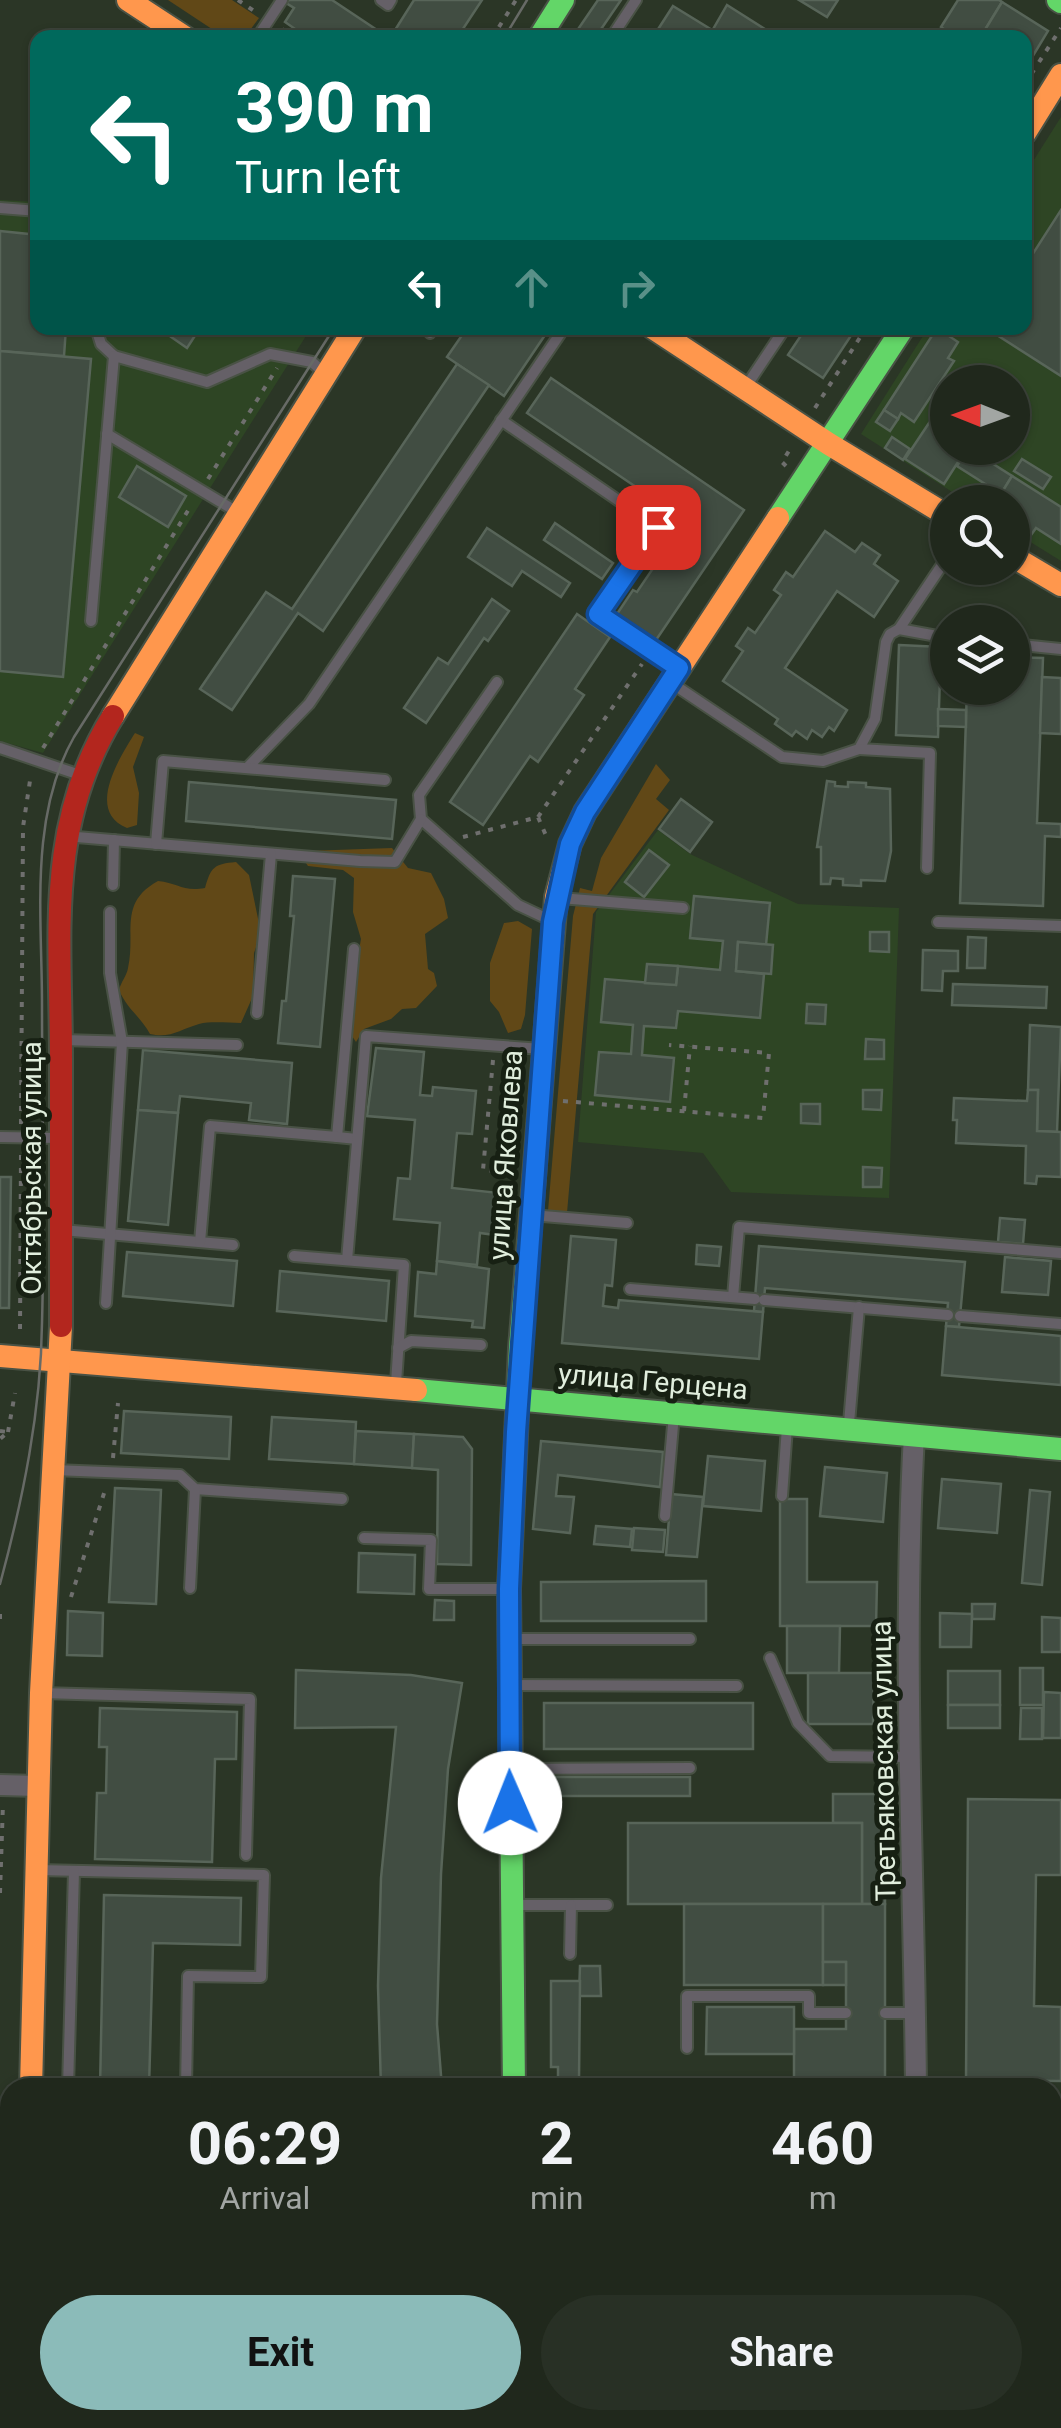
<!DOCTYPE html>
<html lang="en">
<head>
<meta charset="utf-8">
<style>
  body { margin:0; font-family:Roboto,sans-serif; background:#283025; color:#f1f3f6; height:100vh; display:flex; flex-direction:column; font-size:38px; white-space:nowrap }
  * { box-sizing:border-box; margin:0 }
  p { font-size:32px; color:#a2a6a3 }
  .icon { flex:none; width:55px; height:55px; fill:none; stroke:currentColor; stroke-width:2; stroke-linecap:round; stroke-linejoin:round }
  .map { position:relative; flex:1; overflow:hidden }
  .panel { position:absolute; left:0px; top:2078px; width:1062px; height:352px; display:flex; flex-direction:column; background:#20281c; border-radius:30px 30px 0 0; box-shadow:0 2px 8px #0004,0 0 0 2px #3d443b }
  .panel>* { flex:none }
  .top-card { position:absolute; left:30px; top:30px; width:1002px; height:305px; border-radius:20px; box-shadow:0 2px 8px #0004,0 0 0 2px #3d443b; background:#00695c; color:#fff; overflow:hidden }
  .needle { width:65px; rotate:271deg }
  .buttons { position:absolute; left:930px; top:365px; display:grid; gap:20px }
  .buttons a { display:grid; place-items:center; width:100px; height:100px; border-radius:50%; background:#20281c; box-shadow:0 2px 8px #0004,0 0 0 2px #3d443b; font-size:50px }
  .pin { position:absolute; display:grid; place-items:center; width:85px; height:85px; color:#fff; margin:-42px; border-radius:20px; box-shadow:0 5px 15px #0006 }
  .me { position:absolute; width:110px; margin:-55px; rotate:359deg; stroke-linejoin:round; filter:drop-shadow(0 0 8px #0008) }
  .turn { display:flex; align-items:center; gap:35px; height:210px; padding:0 40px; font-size:45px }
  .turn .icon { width:130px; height:130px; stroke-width:2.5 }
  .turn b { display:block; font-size:70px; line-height:85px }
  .lanes { display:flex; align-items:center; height:95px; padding:0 40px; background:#0003; justify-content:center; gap:50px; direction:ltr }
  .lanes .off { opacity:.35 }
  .eta { display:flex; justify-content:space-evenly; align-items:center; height:170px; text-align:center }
  .eta b { font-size:60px; font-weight:700; line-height:70px }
  .action { display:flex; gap:20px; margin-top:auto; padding:20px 40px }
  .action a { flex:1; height:115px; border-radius:60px; background:#8bbbb9; color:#111; font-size:40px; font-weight:700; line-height:115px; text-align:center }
  .action a+a { background:#283025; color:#f1f3f6 }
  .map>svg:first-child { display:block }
  .built { fill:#2e4524; fill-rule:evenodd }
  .green { fill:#614817 }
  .building { fill:#414d42; stroke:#586559; stroke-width:2.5 }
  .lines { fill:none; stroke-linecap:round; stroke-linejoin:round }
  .lane-casing { stroke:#495245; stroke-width:14 }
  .street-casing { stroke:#495245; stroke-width:24 }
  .fast-casing { stroke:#495245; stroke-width:26 }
  .slow-casing { stroke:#495245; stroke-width:26 }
  .jam-casing { stroke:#495245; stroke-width:26 }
  .path { stroke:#6f6f6e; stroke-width:4; stroke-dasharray:5 8; stroke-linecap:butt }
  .lane { stroke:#656067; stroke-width:10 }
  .street { stroke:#656067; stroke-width:20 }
  .fast { stroke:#63d668; stroke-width:22 }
  .slow { stroke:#ff974d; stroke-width:22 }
  .jam { stroke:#b3261e; stroke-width:22 }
  .tram { stroke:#676a66; stroke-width:2.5 }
  .route-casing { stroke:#114b97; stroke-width:25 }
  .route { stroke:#1a73e8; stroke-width:18 }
  .labels { text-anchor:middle; stroke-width:10; stroke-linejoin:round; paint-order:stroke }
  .street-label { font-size:28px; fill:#e1eedd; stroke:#172013 }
</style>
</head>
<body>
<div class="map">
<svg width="1061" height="2428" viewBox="0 0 1061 2428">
  <rect width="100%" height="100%" fill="#2b3626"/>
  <g class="built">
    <path d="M1061 117V561L1013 531 1012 502H968L861 434 928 328H1025V174ZM948 382H1012V448H948Z"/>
    <path d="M0 200 37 202 38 328H311L43 753 0 741Z"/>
    <path d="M658 830 690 854 798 904 899 908 889 1198 731 1192 703 1153 578 1142 596 912Z"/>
  </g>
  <g class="green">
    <path d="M168 0H232L259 18 245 37H224Z"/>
    <path d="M135 733 144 737 133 767 139 793 137 825 127 828C85 811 120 757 135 733Z"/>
    <path d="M656 764 670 780 656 799 669 810 593 914 567 1213 548 1211 573 916 580 888 592 891 601 858Z"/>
    <path d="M392 848 408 868 431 873 444 899 448 918 425 934 428 969 434 973 437 986 416 1008 402 1009 391 1019 364 1029 356 1042 352 1036 355 972 361 939 353 912 354 878 343 870 308 866 301 856 306 851Z"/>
    <path d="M236 862 249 875 261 933 254 953 253 996 241 1023C228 1023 211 1021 199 1024 181 1029 170 1039 150 1034 140 1016 127 1009 119 990 121 982 127 975 128 968 136 932 118 903 158 881 178 883 183 892 205 888 211 867 214 864 236 862Z"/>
    <path d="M518 921 532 929 525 1015 521 1029 508 1033 499 1012 490 1001V963L504 923Z"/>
  </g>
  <g class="building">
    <path d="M289 0H332L389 38H308L285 22 294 8 286 3Z"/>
    <path d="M414 0H482L457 38H390Z"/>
    <path d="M598 0H621L595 38H572Z"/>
    <path d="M799 0H838L827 17Z"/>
    <path d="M958 0H999L1002 2 980 38H957L941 27Z"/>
    <path d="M1002 2 1048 31 1025 69V38H980Z"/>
    <path d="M727 5 779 38H708Z"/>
    <path d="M673 6 712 30 708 38H661L655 34Z"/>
    <path d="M1061 210V376L986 328H1025V266Z"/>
    <path d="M0 231 38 235V328H66L64 356 0 351Z"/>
    <path d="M167 328H200L187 348 164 332Z"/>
    <path d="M467 328H534L545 335 504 396 447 357Z"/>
    <path d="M806 328H856L823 378 788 355Z"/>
    <path d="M937 328 958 342 948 358 954 361 914 422 901 413 898 419 884 410Z"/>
    <path d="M0 351 91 359 63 677 0 671Z"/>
    <path d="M457 364 489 385 323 631 298 613 232 710 200 689 266 592 292 609Z"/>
    <path d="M551 378 744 510 654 643 615 617 633 590 637 592 677 533 683 537 692 525 527 413Z"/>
    <path d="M884 410 898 419 890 431 876 422Z"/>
    <path d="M929 423 948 434V448H967L944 484 905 459Z"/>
    <path d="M892 437 910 449 903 460 885 448Z"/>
    <path d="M968 448 1012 476 1001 494 957 466Z"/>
    <path d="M1022 459 1051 477 1043 489 1014 471Z"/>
    <path d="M137 466 186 496 168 527 119 497Z"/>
    <path d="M1012 476 1061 507V544L1036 528 1031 535 1012 523V502H996Z"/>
    <path d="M555 523 613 563 602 579 544 540Z"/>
    <path d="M487 528 570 583 561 597 522 571 512 586 468 557Z"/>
    <path d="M825 531 855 552 862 543 880 555 874 564 898 581 874 617 837 591 785 668 847 710 834 731 829 727 822 737 812 730 807 739 796 731 792 736 775 724 778 719 723 681 743 651 736 646 748 628 755 633 781 595 774 590 786 572 793 577Z"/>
    <path d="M492 599 509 611 488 641 484 638 426 723 404 708 438 658 448 664Z"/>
    <path d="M577 614 610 637 575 689 584 695 538 762 530 756 483 825 450 802Z"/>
    <path d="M899 645 941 647 938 737 896 735Z"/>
    <path d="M1012 657 1043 658 1037 823 1061 824V837L1045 836 1043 906 960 903 967 688H1012Z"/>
    <path d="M1042 677 1061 678V734L1040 733Z"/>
    <path d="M938 709 966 710V727L938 726Z"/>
    <path d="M827 781 835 782V786L848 787V782L866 783V787L890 789 891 851 885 881 861 880V886L843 885V879L831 878 830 884H821V847H817Z"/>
    <path d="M189 782 396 800 392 839 186 821Z"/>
    <path d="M681 799 712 822 690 852 659 829Z"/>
    <path d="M649 850 669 865 644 897 625 882Z"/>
    <path d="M293 876 335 879 320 1047 278 1043 282 1001H286L294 916H290Z"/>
    <path d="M694 896 770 903 766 945 738 942 736 971 764 974 760 1018 678 1011 676 1028 644 1026 642 1055 674 1058 670 1102 595 1095 599 1052 631 1054 633 1025 601 1022 605 979 676 985 678 966 720 970 723 941 690 938Z"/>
    <path d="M870 932H889V952L870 951Z"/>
    <path d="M968 937 986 938 985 968H967Z"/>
    <path d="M738 942 773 945 771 974 736 971Z"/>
    <path d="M923 950 958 951V971H943L942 991 922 990Z"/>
    <path d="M647 964 678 966 676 985 645 983Z"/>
    <path d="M953 984 1047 987 1046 1008 952 1005Z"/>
    <path d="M807 1004 826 1005 825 1024 806 1023Z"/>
    <path d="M1030 1025 1061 1027 1057 1132 1037 1131 1038 1090H1028Z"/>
    <path d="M866 1039 884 1040V1059H865Z"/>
    <path d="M376 1048 424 1052 420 1095 432 1096 433 1087 476 1091 472 1134 457 1133 452 1188 499 1193 495 1235 480 1233 477 1265 437 1261 440 1223 394 1219 398 1178 410 1179 415 1120 367 1116Z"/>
    <path d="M143 1050 292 1063 287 1124 249 1120 251 1103 180 1096 178 1113 138 1110Z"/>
    <path d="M863 1090H882L881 1110 863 1109Z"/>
    <path d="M1028 1090H1038L1037 1131 1061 1132V1177L1037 1176 1036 1184 1025 1183 1026 1146 956 1143 957 1120H953L954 1098 1027 1101Z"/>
    <path d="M801 1104H820V1124L801 1123Z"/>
    <path d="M138 1110 178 1113 168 1225 128 1221Z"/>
    <path d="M863 1167 882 1168 881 1187H863Z"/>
    <path d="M0 1177H11L9 1308H0Z"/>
    <path d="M1000 1218 1025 1220 1023 1244 998 1242Z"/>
    <path d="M571 1236 616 1240 612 1286 605 1285 603 1306 618 1308 619 1300 763 1312 759 1359 562 1343Z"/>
    <path d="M697 1245 721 1247 719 1266 696 1264Z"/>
    <path d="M759 1246 965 1262 959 1327 946 1326 948 1303 765 1288 763 1312 754 1311Z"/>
    <path d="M127 1252 237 1261 233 1306 123 1296Z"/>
    <path d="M1005 1257 1051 1261 1048 1295 1002 1292Z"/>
    <path d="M437 1261 489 1269 484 1328 472 1327 473 1321 415 1316 418 1272 436 1274Z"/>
    <path d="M280 1271 389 1281 386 1321 277 1311Z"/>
    <path d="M946 1326 1061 1336V1385L942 1375Z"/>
    <path d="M124 1411 231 1417 229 1459 121 1453Z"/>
    <path d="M272 1417 356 1422 354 1464 269 1459Z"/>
    <path d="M356 1431 414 1434 412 1468 354 1464Z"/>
    <path d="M414 1434 463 1437 472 1449 471 1565 437 1564 438 1470 412 1468Z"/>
    <path d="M541 1441 663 1452 660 1487 558 1475 556 1496 574 1497 570 1533 533 1529Z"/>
    <path d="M708 1456 765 1461 761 1511 703 1506Z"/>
    <path d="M825 1467 887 1473 883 1522 820 1516Z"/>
    <path d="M942 1479 1001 1484 997 1533 938 1528Z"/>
    <path d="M115 1488 161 1490 156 1604 109 1602Z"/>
    <path d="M1030 1490 1050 1492 1042 1585 1022 1583Z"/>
    <path d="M671 1494 703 1497 697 1557 666 1555Z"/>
    <path d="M780 1499H807V1582H877L876 1626H780Z"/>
    <path d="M596 1526 632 1529 630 1547 594 1544Z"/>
    <path d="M634 1528 665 1530 663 1552 632 1550Z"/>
    <path d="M359 1553 415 1555 414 1594 358 1592Z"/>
    <path d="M706 1581V1621H541V1582Z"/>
    <path d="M435 1600 454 1601V1620H434Z"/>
    <path d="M972 1604H995L994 1619H972Z"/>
    <path d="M68 1611 103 1613 102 1656 67 1655Z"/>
    <path d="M940 1613 972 1614 971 1647H940Z"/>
    <path d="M1042 1617 1061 1618V1652H1042Z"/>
    <path d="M787 1626H840L839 1673H787Z"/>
    <rect x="1020" y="1668" width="23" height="37"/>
    <path d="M296 1670 411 1675 462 1683 448 1769 441 1874 437 2024 442 2088H381L378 1986 381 1878 396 1727 295 1728Z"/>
    <rect x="948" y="1671" width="52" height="34"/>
    <path d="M808 1673H874L873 1724H808Z"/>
    <path d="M1044 1692 1061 1693V1738H1043Z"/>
    <rect x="544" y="1703" width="209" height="46"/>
    <rect x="948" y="1705" width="52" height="23"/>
    <path d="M100 1708 237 1712 236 1759H215L212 1862 95 1859 97 1793H106L107 1747H99Z"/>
    <path d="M1021 1708H1042V1739H1020Z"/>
    <rect x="544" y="1777" width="146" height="19"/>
    <path d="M833 1794H886L885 1904H862V1823H833Z"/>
    <path d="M968 1799 1061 1800V1875H1036L1034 2006 1061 2007V2081L966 2080Z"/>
    <rect x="628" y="1823" width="234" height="81"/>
    <path d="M104 1895 241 1898 240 1945 153 1943 149 2088H100Z"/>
    <rect x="684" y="1904" width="139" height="81"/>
    <path d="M823 1904H885V2088H794V2029H846V1962H823Z"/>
    <rect x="823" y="1962" width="23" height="23"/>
    <path d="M580 1966H600L601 1996H579Z"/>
    <path d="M551 1981H580L579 2080H558V2067H551Z"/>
    <path d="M707 2007H794V2054H706Z"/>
    <rect x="1052" y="2199" width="9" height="107"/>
    <path d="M1052 2351H1061V2405L1052 2404Z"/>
    <rect x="43" y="2420" width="47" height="8"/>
    <rect x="429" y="2420" width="38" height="8"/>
    <path d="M551 2420H769V2428H550Z"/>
    <rect x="809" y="2420" width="38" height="8"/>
  </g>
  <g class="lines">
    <g class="lane-casing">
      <g id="lane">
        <path d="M381 0 388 5 391 0"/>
        <path d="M257 38 282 0"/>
        <path d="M611 38 636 0"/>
        <path d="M0 208 38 211"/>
        <path d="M96 328 101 344 114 356"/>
        <path d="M430 333 433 328"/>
        <path d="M745 388 785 328"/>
        <path d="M501 420 657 527 598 614 676 667"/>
        <path d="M107 434 239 513"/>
        <path d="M91 621 114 356 207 382 270 354 312 362 325 374"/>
        <path d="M899 629 948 638"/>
        <path d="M1012 644 1061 649"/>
        <path d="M497 682 419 795 421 819 518 905 552 921"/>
        <path d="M673 684 782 757 823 761 859 749 875 719 886 642 890 634 899 629 948 556"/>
        <path d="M0 748 80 775"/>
        <path d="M859 749 930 753 927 868"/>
        <path d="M247 768 309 704 564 328"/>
        <path d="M65 836 360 861 395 862 421 819"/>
        <path d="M156 844 163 761 385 780"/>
        <path d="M113 885 114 840"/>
        <path d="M560 898 683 908"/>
        <path d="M938 922 1061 926"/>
        <path d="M354 949 337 1137 357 1139"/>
        <path d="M257 1013 271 854"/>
        <path d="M63 1040 237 1045"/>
        <path d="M0 1137 58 1138"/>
        <path d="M531 1215 627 1223"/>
        <path d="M62 1230 233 1245"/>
        <path d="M200 1242 210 1126 337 1137"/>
        <path d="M294 1256 404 1265 396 1383"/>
        <path d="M347 1260 366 1036 542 1049"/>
        <path d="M630 1289 755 1299"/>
        <path d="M733 1297 739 1227 1061 1253"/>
        <path d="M764 1300 948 1315"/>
        <path d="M106 1303 122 1042 110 973V912"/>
        <path d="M960 1316 1061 1324"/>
        <path d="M398 1348 411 1341 481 1345"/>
        <path d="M849 1423 859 1307"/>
        <path d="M54 1470 180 1475 195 1489 342 1499"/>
        <path d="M782 1496 787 1427"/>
        <path d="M665 1516 674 1414"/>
        <path d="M364 1538 431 1540 429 1589H508"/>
        <path d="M190 1588 195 1489"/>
        <path d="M510 1639H690"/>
        <path d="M770 1658 798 1723 830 1756 908 1757"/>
        <path d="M510 1685 737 1686"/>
        <path d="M42 1693 250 1699 246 1855"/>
        <path d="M511 1769 690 1768"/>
        <path d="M37 1870 264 1875 261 1977 188 1976 186 2088"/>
        <path d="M513 1905H607"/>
        <path d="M570 1954 571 1905"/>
        <path d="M885 2013H914"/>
        <path d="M687 2048V1996H809V2013H846"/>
        <path d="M68 2088 74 1871"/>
        <path d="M123 2428V2420"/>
        <path d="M169 2428V2420"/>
        <path d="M278 2428V2420"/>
        <path d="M403 2428V2420"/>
        <path d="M791 2428V2420"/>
      </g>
    </g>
    <g class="street-casing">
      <g id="street">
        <path d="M914 1435C902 1652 914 1870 916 2088"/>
        <path d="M0 1785 38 1786"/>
        <path d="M1052 2169 1061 2170"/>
        <path d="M0 2247 10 2244"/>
        <path d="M915 2428V2420"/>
      </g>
    </g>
    <g class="fast-casing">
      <g id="fast">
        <path d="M1058 0 1061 2"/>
        <path d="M539 38 563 0"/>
        <path d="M778 518 903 328"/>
        <path d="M416 1390 1061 1449"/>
        <path d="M514 2088 509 1589 520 1348 534 1178"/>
      </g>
    </g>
    <g class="slow-casing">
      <g id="slow">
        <path d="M128 0 186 38"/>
        <path d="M1025 133 1061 75"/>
        <path d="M653 328 829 444 948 516"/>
        <path d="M1012 556 1061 585"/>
        <path d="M113 716 355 328"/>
        <path d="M534 1178 556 897 570 844 585 812 778 518"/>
        <path d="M0 1356 416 1390"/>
        <path d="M31 2088 41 1693 61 1326"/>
        <path d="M0 2348 10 2295"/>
        <path d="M515 2420V2428"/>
      </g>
    </g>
    <g class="jam-casing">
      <path id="jam" d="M61 1326C61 1237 61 1148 61 1058 61 936 45 826 113 716"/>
    </g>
    <g class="path">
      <path d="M238 0 257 13"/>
      <path d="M282 29 294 38"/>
      <path d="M492 38 516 0"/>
      <path d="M1039 62 1061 28"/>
      <path d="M1025 84 1034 70"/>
      <path d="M815 408 866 328"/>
      <path d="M786 466 782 462 792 446"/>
      <path d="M208 479 277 368"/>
      <path d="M43 748 192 504"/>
      <path d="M538 817 642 664"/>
      <path d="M463 837 538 817 547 838"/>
      <path d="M493 1060 483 1170 509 1172"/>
      <path d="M563 1101 763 1118 769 1053 669 1045"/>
      <path d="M684 1111 690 1046"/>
      <path d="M21 1124 23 827 31 774"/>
      <path d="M20 1329 21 1154"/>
      <path d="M0 1431 8 1432 0 1439"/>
      <path d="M8 1432 15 1393"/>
      <path d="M113 1458 118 1403"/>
      <path d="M71 1597 106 1487"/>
      <path d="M0 1614V1620"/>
      <path d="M0 1893 3 1803"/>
      <path d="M13 2428 14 2420"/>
    </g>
    <use href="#lane" class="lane"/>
    <use href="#street" class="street"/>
    <use href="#fast" class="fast"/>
    <use href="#slow" class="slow"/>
    <use href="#jam" class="jam"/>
    <g class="tram">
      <path d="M504 38 527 0"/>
      <path d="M0 1584C23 1499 41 1411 42 1323 45 1217 42 1110 42 1004 42 917 29 816 74 737L334 328"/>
    </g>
  </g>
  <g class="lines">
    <g class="route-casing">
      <path id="route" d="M510 1803 509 1589 516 1432 553 922 570 844 585 812 679 668 598 614 658 527"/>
    </g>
    <use href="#route" class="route"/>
  </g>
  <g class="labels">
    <g class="street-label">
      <text transform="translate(505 1155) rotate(-86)" y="10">улица Яковлева</text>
      <text transform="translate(31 1168) rotate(-90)" y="10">Октябрьская улица</text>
      <text transform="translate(653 1381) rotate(5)" y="10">улица Герцена</text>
      <text transform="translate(883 1761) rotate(-91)" y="10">Третьяковская улица</text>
    </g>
  </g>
</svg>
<div class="buttons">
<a><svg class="needle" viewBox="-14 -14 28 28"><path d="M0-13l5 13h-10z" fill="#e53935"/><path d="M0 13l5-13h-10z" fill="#a2a6a3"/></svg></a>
<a><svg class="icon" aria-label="search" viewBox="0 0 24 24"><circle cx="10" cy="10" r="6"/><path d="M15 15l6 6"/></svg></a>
<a><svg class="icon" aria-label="layers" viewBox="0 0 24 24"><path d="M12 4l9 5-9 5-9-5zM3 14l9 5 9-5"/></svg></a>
</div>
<div class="pin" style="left:658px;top:527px;background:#d93025"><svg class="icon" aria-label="arrive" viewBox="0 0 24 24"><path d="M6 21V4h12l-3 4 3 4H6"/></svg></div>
<svg class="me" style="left:510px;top:1803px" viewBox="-20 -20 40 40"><circle r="19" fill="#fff"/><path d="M0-13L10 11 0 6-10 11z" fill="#1a73e8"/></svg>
<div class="top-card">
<div class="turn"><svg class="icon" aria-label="left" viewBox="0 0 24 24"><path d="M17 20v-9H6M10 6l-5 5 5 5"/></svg><div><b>390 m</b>Turn left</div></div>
<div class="lanes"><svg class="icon" aria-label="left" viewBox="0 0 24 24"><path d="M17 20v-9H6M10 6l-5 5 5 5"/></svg><svg class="icon off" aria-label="ahead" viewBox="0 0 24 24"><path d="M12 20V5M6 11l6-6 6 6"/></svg><svg class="icon off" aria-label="right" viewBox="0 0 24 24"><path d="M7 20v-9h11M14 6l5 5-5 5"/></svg></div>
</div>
<section class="panel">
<div class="eta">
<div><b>06:29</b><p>Arrival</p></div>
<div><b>2</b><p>min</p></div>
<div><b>460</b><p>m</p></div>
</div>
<div class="action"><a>Exit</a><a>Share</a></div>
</section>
</div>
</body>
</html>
